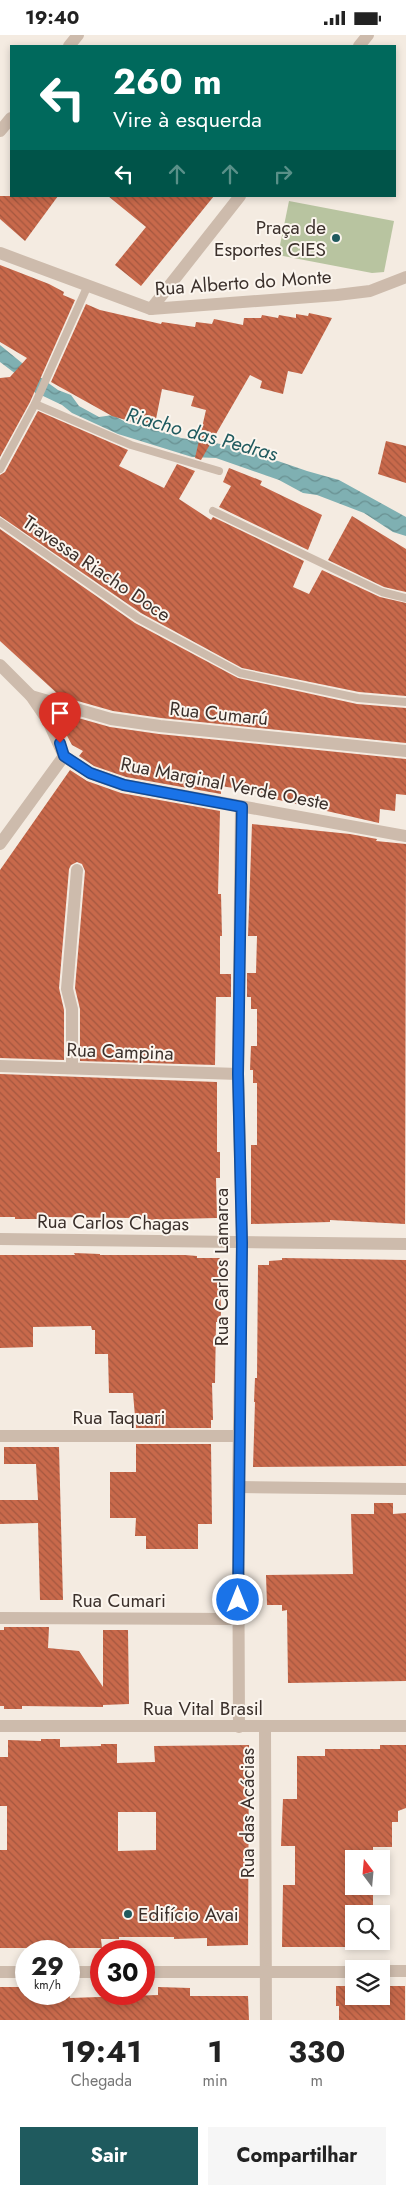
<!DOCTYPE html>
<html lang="pt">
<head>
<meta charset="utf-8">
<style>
  body { margin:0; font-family:Jost,sans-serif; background:#f6f6f6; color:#222; height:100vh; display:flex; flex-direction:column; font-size:19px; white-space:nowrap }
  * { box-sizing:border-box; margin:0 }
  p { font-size:16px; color:#767676 }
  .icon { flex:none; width:28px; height:28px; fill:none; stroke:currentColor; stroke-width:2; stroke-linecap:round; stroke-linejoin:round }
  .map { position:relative; height:1985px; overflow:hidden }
  .details { display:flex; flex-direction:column; background:#fff; flex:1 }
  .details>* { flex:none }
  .hud { position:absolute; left:10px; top:10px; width:386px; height:152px; border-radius:0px; box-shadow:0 2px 8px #0003; background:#00695c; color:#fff; overflow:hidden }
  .needle { width:32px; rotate:344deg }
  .tools { position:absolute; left:345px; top:1815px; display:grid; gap:10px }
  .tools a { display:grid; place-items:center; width:45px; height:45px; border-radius:0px; background:#fff; box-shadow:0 2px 8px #0003; font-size:25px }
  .speed { position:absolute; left:15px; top:1905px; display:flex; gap:10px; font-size:25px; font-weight:700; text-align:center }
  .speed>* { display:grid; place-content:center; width:65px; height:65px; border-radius:50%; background:#fff; box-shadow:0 2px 8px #0003; line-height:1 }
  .speed small { font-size:12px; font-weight:400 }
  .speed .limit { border:8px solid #d22; background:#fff; color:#111 }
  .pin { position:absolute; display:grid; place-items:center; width:42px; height:42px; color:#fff; margin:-51px -21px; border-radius:50% 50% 50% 0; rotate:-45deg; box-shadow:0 0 5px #0007 }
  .pin .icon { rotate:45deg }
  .me { position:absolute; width:55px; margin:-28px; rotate:0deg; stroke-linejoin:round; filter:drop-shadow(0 0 4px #0008) }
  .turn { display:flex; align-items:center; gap:18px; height:105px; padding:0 20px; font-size:22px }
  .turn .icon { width:65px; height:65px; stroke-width:2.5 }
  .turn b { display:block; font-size:35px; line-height:42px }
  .lanes { display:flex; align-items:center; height:48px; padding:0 20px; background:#0003; justify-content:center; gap:25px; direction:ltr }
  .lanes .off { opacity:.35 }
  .eta { display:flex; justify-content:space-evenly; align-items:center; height:85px; text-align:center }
  .eta b { font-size:30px; font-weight:700; line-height:35px }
  .action { display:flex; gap:10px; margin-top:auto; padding:10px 20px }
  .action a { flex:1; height:58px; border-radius:0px; background:#1f5a5e; color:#fff; font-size:20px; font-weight:700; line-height:58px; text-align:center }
  .action a+a { background:#f6f6f6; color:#222 }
  .status { display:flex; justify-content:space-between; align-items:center; height:35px; padding:0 25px; background:#fff; direction:ltr }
  .status svg { height:14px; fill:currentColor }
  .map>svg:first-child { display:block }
  .green { fill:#b8c4a0 }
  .water { fill:url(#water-waves) }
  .building { fill:url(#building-back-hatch); fill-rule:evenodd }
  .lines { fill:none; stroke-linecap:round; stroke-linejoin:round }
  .service { stroke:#cdbbac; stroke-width:8 }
  .minor { stroke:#cdbbac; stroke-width:12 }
  .tertiary { stroke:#cdbbac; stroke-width:12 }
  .route-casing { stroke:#114b97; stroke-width:12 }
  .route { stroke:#1a73e8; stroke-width:9 }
  .poi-dot { fill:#1f5a5e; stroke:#fbf5ee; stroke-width:2 }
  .labels { text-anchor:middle; stroke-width:4; stroke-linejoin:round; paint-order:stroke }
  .poi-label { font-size:19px; fill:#3b302b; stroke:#fbf5ee; text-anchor:end }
  .street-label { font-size:19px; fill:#3b302b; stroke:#fbf5ee }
  .water-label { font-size:20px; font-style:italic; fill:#1f5a5e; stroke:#fbf5ee }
</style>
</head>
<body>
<div class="status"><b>19:40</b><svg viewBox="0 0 49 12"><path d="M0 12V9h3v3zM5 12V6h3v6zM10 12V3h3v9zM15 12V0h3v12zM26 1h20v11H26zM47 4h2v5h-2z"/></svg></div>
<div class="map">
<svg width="406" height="1985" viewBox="0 0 406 1985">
  <defs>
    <pattern id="water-waves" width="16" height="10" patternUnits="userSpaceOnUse" patternTransform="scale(1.25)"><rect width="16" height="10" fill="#7fb0b2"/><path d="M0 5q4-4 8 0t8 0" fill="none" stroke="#699091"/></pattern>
    <pattern id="building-back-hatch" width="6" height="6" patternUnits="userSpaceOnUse" patternTransform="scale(1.25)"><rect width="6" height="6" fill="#c8694b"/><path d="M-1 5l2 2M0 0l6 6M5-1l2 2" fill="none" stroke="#a4573f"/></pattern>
  </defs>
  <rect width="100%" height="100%" fill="#f4ebe1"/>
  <path class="green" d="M289 166 394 186 384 237 372 238 278 220Z"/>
  <path class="water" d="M0 310 33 337 58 355 71 360 79 371 99 382 113 380 129 389 145 390 181 403 234 411 307 436 339 445 406 482V501L393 497 364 478 317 460 303 458 279 445 216 423 192 422 118 399 72 378 62 370 41 360 38 361 24 345 0 327Z"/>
  <g class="building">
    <path d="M0 161H58L25 206 0 184Z"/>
    <path d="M108 161H214L141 251 115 230 146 192Z"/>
    <path d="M0 230 49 249 64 257 63 260 75 265 30 367 0 422V343L10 342 27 323 0 307Z"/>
    <path d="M86 269 100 275 161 289 162 287 195 292 196 287 212 289 214 284 243 290 244 283H261L262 280 278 283 279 280 296 283V279L308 281 309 278 332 283 302 339 288 336 283 359 260 353 262 346 250 340 201 425 195 423 206 375 191 371 194 361 162 354 155 389 137 386 136 388 112 381 51 347Z"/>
    <path d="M38 376 128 415 119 431 164 453 177 429 195 436 179 464 211 485 213 482 304 526 293 552 309 559 322 535 380 562 406 568V661L359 657 242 633 141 578 0 481V440L5 437Z"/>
    <path d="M386 406 406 411V448L378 439Z"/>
    <path d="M229 433 262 446 260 450 322 480 308 515 219 472 231 451 223 447Z"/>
    <path d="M352 481 406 514V557L384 552 328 525Z"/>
    <path d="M0 494 135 588 238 643 357 669 406 673V708L161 683 113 676 60 661 0 606Z"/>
    <path d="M64 679 110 692 159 699 406 724V760L396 759 395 776 380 774 379 788 270 763V759L221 751V759L126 742 94 731 79 721 83 716 72 710 59 686Z"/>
    <path d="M70 735 87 746 121 758 220 776 218 859H221L222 901H220V939H231V962H216L215 1030 80 1026V974L75 953 85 836 82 829 77 827 71 830 69 834 59 953 64 975V1025L0 1023V835Z"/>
    <path d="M252 789 350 799 377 804 376 806 406 809 405 1189 330 1185V1187L251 1189V1110H257V1048H253V1035H250L251 1011H257V974H251V962H247V938H256L257 901H248Z"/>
    <path d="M0 1039 217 1047V1117H220V1143H216L217 1183 136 1185V1183L39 1182V1184H15V1182H0Z"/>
    <path d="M74 1218 100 1219V1220H185L197 1221V1223H220L221 1287H216L215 1348H212L213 1385H211V1393H136L133 1358H109L108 1319H95V1295H92L91 1291 33 1292V1312L0 1313V1220H75Z"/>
    <path d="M282 1223 406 1225V1431L253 1432 255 1367H254L255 1343H257L258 1230H269V1226L282 1225Z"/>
    <path d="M136 1409H211L212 1489H198V1514H146V1501H135L136 1483H110V1437H136Z"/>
    <path d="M4 1412H59L63 1565H40L38 1488 0 1489V1465H38L36 1429H4Z"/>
    <path d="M374 1468H393V1479L406 1478V1646L288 1648 287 1575 282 1576V1570H267L266 1540 353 1539 351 1479H374Z"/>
    <path d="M4 1592H49L48 1613 79 1616 103 1652V1595H128L129 1669 103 1670V1672L22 1671V1674H4V1671H0V1595H4Z"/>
    <path d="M41 1704H60V1712L101 1711V1709H117V1728L155 1727 154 1711 249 1710 248 1910 207 1911V1903L174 1904V1902H119V1904H101L102 1913H0V1815H7V1771H0V1722H8V1705L41 1706ZM118 1777H156V1815L118 1816Z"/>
    <path d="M380 1710H406V1773L398 1776V1787H392V1812H373V1824H354V1851H373V1879H354L356 1912H282L283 1850H295V1811H281L283 1764H297V1721H325V1714H380Z"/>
    <path d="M336 1951H354V1961H381V1951H405V1985H339V1971H336Z"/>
    <path d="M0 1952H26V1959H69L70 1963 158 1960V1952L190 1953V1961H248L249 1985H0Z"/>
  </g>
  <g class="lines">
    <g class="service">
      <path d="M35 369 131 410 219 436"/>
      <path d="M0 434 35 369 88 250"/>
      <path d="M213 476 382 557 406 563"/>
      <path d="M0 487 138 583 240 638 358 663 406 667"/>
    </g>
    <g class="minor">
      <path d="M69 11 78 0"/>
      <path d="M359 11 368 0"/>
      <path d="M0 96 11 83"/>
      <path d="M0 218 151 274 337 260 370 256 406 242"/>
      <path d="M151 274 240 161"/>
      <path d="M0 630 31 661 48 686 64 721 90 738 124 750 406 801"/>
      <path d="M31 661 111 684 160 691 406 716"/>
      <path d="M0 809 64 721"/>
      <path d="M0 1031 238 1039"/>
      <path d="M72 1033V974L67 954 77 835"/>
      <path d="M0 1204 406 1209"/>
      <path d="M0 1401H238"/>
      <path d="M238 1452 406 1454"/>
      <path d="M0 1583 238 1584"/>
      <path d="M239 1692 238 1452 242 1208 238 1039 241 772"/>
      <path d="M265 1692 266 1985"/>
    </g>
    <g class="tertiary">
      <path d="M0 1691H406"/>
      <path d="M381 1936H406"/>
      <path d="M0 1937H26"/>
      <path d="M69 1937H101"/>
      <path d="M144 1937H354"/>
    </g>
  </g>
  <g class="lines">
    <g class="route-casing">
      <path id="route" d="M60 708 64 721 90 738 124 750 242 772 238 1039 242 1208 238 1565"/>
    </g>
    <use href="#route" class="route"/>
  </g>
  <g class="poi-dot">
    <circle cx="336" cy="203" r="5"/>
    <circle cx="128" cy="1879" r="5"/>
  </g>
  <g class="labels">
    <g class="poi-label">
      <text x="326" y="199">Praça de<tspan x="326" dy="22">Esportes CIES</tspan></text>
      <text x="138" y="1886" text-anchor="start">Edifício Avai</text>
    </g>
    <g class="street-label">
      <text transform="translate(243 247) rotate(-4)" y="7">Rua Alberto do Monte</text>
      <text transform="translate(97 533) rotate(34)" y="7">Travessa Riacho Doce</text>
      <text transform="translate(219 678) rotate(6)" y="7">Rua Cumarú</text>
      <text transform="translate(225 748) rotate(11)" y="7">Rua Marginal Verde Oeste</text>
      <text transform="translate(120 1016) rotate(2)" y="7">Rua Campina</text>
      <text transform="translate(113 1187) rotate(1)" y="7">Rua Carlos Chagas</text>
      <text transform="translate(221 1232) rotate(-90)" y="7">Rua Carlos Lamarca</text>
      <text x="119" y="1389">Rua Taquari</text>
      <text x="119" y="1572">Rua Cumari</text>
      <text x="203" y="1680">Rua Vital Brasil</text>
      <text transform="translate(247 1778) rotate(-90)" y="7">Rua das Acácias</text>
    </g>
    <g class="water-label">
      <text transform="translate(202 399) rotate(15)" y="7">Riacho das Pedras</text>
    </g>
  </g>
</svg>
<div class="tools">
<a><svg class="needle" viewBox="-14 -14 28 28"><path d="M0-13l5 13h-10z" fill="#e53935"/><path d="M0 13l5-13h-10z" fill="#767676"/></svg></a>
<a><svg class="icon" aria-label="search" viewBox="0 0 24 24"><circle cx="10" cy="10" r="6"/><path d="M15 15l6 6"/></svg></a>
<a><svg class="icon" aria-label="layers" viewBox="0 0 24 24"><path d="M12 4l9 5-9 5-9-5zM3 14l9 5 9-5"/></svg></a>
</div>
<div class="speed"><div>29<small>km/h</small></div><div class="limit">30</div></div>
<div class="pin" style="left:60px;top:708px;background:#d93025"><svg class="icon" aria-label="arrive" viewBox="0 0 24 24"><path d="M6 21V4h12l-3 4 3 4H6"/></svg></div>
<svg class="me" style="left:238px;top:1565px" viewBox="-20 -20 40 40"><circle r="17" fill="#1a73e8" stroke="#fff" stroke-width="3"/><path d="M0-11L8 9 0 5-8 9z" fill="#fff"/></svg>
<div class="hud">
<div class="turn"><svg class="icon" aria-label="left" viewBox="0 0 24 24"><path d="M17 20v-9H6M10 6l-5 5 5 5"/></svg><div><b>260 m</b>Vire à esquerda</div></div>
<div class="lanes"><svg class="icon" aria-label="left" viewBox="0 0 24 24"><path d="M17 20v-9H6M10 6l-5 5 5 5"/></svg><svg class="icon off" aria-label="ahead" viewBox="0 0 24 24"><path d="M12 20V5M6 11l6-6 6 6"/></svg><svg class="icon off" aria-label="ahead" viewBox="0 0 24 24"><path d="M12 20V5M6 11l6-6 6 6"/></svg><svg class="icon off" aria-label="right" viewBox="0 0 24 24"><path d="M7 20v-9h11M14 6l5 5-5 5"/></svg></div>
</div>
</div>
<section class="details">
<div class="eta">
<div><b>19:41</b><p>Chegada</p></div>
<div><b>1</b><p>min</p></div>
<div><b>330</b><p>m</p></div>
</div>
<div class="action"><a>Sair</a><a>Compartilhar</a></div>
</section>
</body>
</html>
